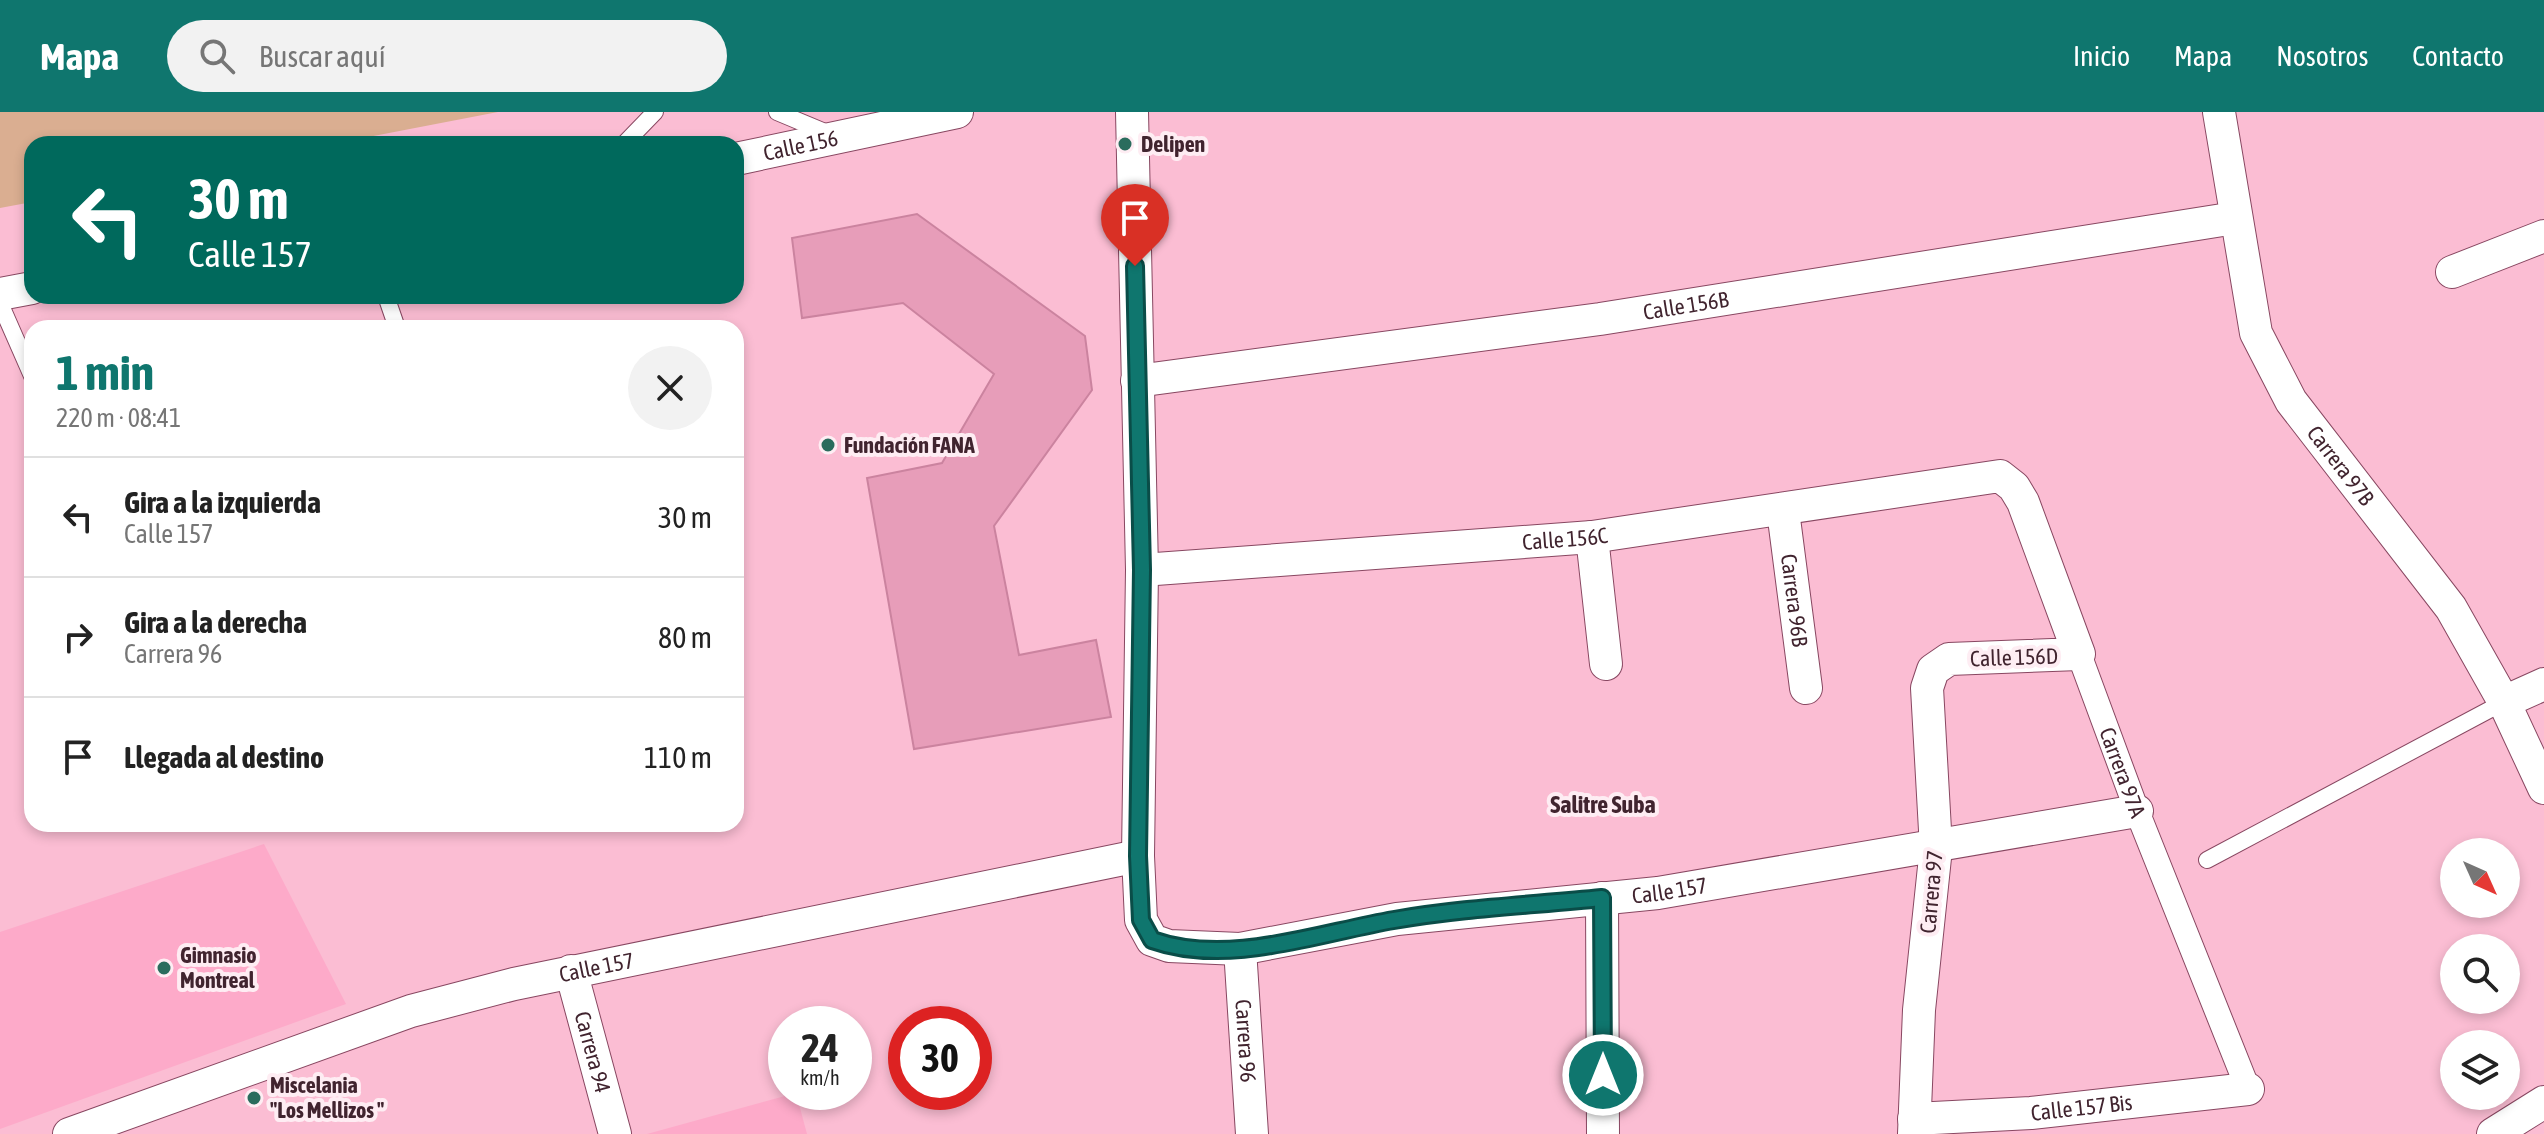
<!DOCTYPE html>
<html lang="es">
<head>
<meta charset="utf-8">
<style>
  body { margin:0; font-family:"Asap Condensed",sans-serif; background:#f2f2f2; color:#222; height:100vh; display:flex; flex-direction:column; font-size:30px; white-space:nowrap }
  * { box-sizing:border-box; margin:0 }
  p { font-size:26px; color:#767676 }
  .icon { flex:none; width:44px; height:44px; fill:none; stroke:currentColor; stroke-width:2; stroke-linecap:round; stroke-linejoin:round }
  .map { position:relative; flex:1; overflow:hidden }
  .panel { position:absolute; left:24px; top:208px; width:720px; height:512px; display:flex; flex-direction:column; background:#fff; border-radius:24px; box-shadow:0 4px 12px #0003 }
  .panel>* { flex:none }
  .banner { position:absolute; left:24px; top:24px; width:720px; height:168px; border-radius:24px; box-shadow:0 4px 12px #0003; background:#00695c; color:#fff; overflow:hidden }
  .needle { width:52px; rotate:135deg }
  .fabs { position:absolute; left:2440px; top:726px; display:grid; gap:16px }
  .fabs a { display:grid; place-items:center; width:80px; height:80px; border-radius:50%; background:#fff; box-shadow:0 4px 12px #0003; font-size:40px }
  .speed { position:absolute; left:768px; top:894px; display:flex; gap:16px; font-size:40px; font-weight:700; text-align:center }
  .speed>* { display:grid; place-content:center; width:104px; height:104px; border-radius:50%; background:#fff; box-shadow:0 4px 12px #0003; line-height:1 }
  .speed small { font-size:20px; font-weight:400 }
  .speed .limit { border:12px solid #d22; background:#fff; color:#111 }
  .pin { position:absolute; display:grid; place-items:center; width:68px; height:68px; color:#fff; margin:-82px -34px; border-radius:50% 50% 50% 0; rotate:-45deg; box-shadow:0 0 8px #0007 }
  .pin .icon { rotate:45deg }
  .me { position:absolute; width:88px; margin:-44px; rotate:0deg; stroke-linejoin:round; filter:drop-shadow(0 0 6px #0008) }
  .turn { display:flex; align-items:center; gap:28px; height:168px; padding:0 32px; font-size:36px }
  .turn .icon { width:104px; height:104px; stroke-width:2.5 }
  .turn b { display:block; font-size:56px; line-height:68px }
  .round { display:grid; place-items:center; flex:none; width:84px; height:84px; border-radius:42px; background:#f2f2f2 }
  .summary { display:flex; align-items:center; justify-content:space-between; height:136px; padding:0 32px }
  h1 { font-size:48px; font-weight:700; line-height:60px; color:#0f766e }
  ul { padding:0; list-style:none }
  li { display:flex; align-items:center; gap:24px; height:120px; padding:0 32px; border-top:2px solid #e0e0e0 }
  li div { flex:1 }
  li b { display:block; font-size:30px }
  li em { font-style:normal }
  header { display:flex; align-items:center; gap:48px; box-sizing:border-box; height:112px; padding:0 40px; background:#0f766e; color:#fff }
  header strong { font-size:38px }
  nav { display:flex; gap:44px; margin-inline-start:auto; font-size:28px }
  .search { width:560px; height:72px; background:#f2f2f2; display:flex; align-items:center; gap:20px; box-sizing:border-box; padding:0 28px; border-radius:44px; color:#767676; font-size:30px }
  .map>svg:first-child { display:block }
  .built { fill:#fdaac9 }
  .green { fill:#daae91 }
  .building { fill:#e79db9; stroke:#cb839f; stroke-width:2 }
  .lines { fill:none; stroke-linecap:round; stroke-linejoin:round }
  .service-casing { stroke:#884761; stroke-width:18 }
  .pedestrian-casing { stroke:#884761; stroke-width:26 }
  .minor-casing { stroke:#884761; stroke-width:34 }
  .service { stroke:#fff; stroke-width:16 }
  .pedestrian { stroke:#fff; stroke-width:24 }
  .minor { stroke:#fff; stroke-width:32 }
  .route-casing { stroke:#0a4d48; stroke-width:20 }
  .route { stroke:#0f766e; stroke-width:14 }
  .poi-dot { fill:#2a6c5d; stroke:#feedf3; stroke-width:3 }
  .labels { text-anchor:middle; stroke-width:8; stroke-linejoin:round; paint-order:stroke }
  .poi-label { font-size:22px; font-weight:bold; fill:#41242f; stroke:#feedf3; text-anchor:start }
  .street-label { font-size:22px; fill:#41242f; stroke:#feedf3 }
  .neighbourhood-label { font-size:24px; font-weight:bold; fill:#41242f; stroke:#feedf3 }
</style>
</head>
<body>
<header>
<strong>Mapa</strong>
<div class="search"><svg class="icon" aria-label="search" viewBox="0 0 24 24"><circle cx="10" cy="10" r="6"/><path d="M15 15l6 6"/></svg>Buscar aquí</div>
<nav><a>Inicio</a><a>Mapa</a><a>Nosotros</a><a>Contacto</a></nav>
</header>
<div class="map">
<svg width="2544" height="1022" viewBox="0 0 2544 1022">
  <rect width="100%" height="100%" fill="#fbbdd3"/>
  <g class="built">
    <path d="M264 732 346 892 0 1017V820Z"/>
    <path d="M796 981 807 1022H647Z"/>
  </g>
  <path class="green" d="M0 0H498L332 32H32V90L0 96Z"/>
  <path class="building" d="M917 102 1085 224 1092 278 994 414 1019 543 1096 528 1111 605 914 637 867 366 942 351 994 262 903 191 802 206 792 126Z"/>
  <g class="lines">
    <g class="service-casing">
      <g id="service">
        <path d="M777 0 832 23"/>
        <path d="M624 32 655 0"/>
        <path d="M386 184 397 216"/>
        <path d="M0 191 32 264"/>
        <path d="M2207 748 2504 590"/>
      </g>
    </g>
    <g class="pedestrian-casing">
      <g id="pedestrian">
        <path id="s1" d="M2079 542 2137 699 2248 977"/>
      </g>
    </g>
    <g class="minor-casing">
      <g id="minor">
        <path id="s2" d="M1132 0 1142 458 1138 744 1141 808 1152 828 1169 834 1240 837 1397 807 1658 781 2137 699"/>
        <path id="s3" d="M2219 0 2256 221 2291 289 2451 496 2504 590 2544 676"/>
        <path id="s4" d="M736 47 957 0"/>
        <path d="M2452 160 2544 124"/>
        <path d="M0 182 32 176"/>
        <path id="s5" d="M1137 269 1600 207 2235 106"/>
        <path id="s6" d="M1783 399 1806 576"/>
        <path d="M1592 425 1606 552"/>
        <path id="s7" d="M1142 458 1592 425 2000 364 2014 375 2023 390 2079 542 1949 547 1933 558 1927 576 1936 736 1919 898 1914 1022"/>
        <path d="M2504 590 2544 572"/>
        <path d="M1602 786 1603 1022"/>
        <path id="s8" d="M1240 837 1252 1022"/>
        <path id="s9" d="M571 859 615 1022"/>
        <path id="s10" d="M1914 1007 2031 1001 2248 977"/>
        <path id="s11" d="M69 1022 411 899 514 872 1138 744"/>
        <path d="M2493 1022 2544 990"/>
      </g>
    </g>
    <use href="#service" class="service"/>
    <use href="#pedestrian" class="pedestrian"/>
    <use href="#minor" class="minor"/>
  </g>
  <g class="lines">
    <g class="route-casing">
      <path id="route" d="M1135 154 1142 458 1138 744 1141 808 1152 828C1228 855 1318 821 1394 808 1462 796 1533 793 1602 786L1603 963"/>
    </g>
    <use href="#route" class="route"/>
  </g>
  <g class="poi-dot">
    <circle cx="1125" cy="32" r="8"/>
    <circle cx="828" cy="333" r="8"/>
    <circle cx="164" cy="856" r="8"/>
    <circle cx="254" cy="986" r="8"/>
  </g>
  <g class="labels">
    <g class="poi-label">
      <text x="1141" y="40">Delipen</text>
      <text x="844" y="341">Fundación FANA</text>
      <text x="180" y="851">Gimnasio<tspan x="180" dy="25">Montreal</tspan></text>
      <text x="270" y="981">Miscelania<tspan x="270" dy="25">"Los Mellizos "</tspan></text>
    </g>
    <g class="street-label">
      <text dy="8" stroke="none"><textPath href="#s4" startOffset="66">Calle 156</textPath></text>
      <text dy="8" stroke="none"><textPath href="#s5" startOffset="554">Calle 156B</textPath></text>
      <text dy="8" stroke="none"><textPath href="#s3" startOffset="382">Carrera 97B</textPath></text>
      <text dy="8" stroke="none"><textPath href="#s7" startOffset="424">Calle 156C</textPath></text>
      <text dy="8" stroke="none"><textPath href="#s6" startOffset="90">Carrera 96B</textPath></text>
      <text transform="translate(2014 545) rotate(-2)" y="8">Calle 156D</text>
      <text dy="8" stroke="none"><textPath href="#s1" startOffset="126">Carrera 97A</textPath></text>
      <text dy="8" stroke="none"><textPath href="#s2" startOffset="1354">Calle 157</textPath></text>
      <text transform="translate(1931 780) rotate(-85)" y="8">Carrera 97</text>
      <text dy="8" stroke="none"><textPath href="#s11" startOffset="554">Calle 157</textPath></text>
      <text dy="8" stroke="none"><textPath href="#s8" startOffset="92">Carrera 96</textPath></text>
      <text dy="8" stroke="none"><textPath href="#s9" startOffset="84">Carrera 94</textPath></text>
      <text dy="8" stroke="none"><textPath href="#s10" startOffset="168">Calle 157 Bis</textPath></text>
    </g>
    <g class="neighbourhood-label">
      <text x="1603" y="701">Salitre Suba</text>
    </g>
  </g>
</svg>
<div class="fabs">
<a><svg class="needle" viewBox="-14 -14 28 28"><path d="M0-13l5 13h-10z" fill="#e53935"/><path d="M0 13l5-13h-10z" fill="#767676"/></svg></a>
<a><svg class="icon" aria-label="search" viewBox="0 0 24 24"><circle cx="10" cy="10" r="6"/><path d="M15 15l6 6"/></svg></a>
<a><svg class="icon" aria-label="layers" viewBox="0 0 24 24"><path d="M12 4l9 5-9 5-9-5zM3 14l9 5 9-5"/></svg></a>
</div>
<div class="speed"><div>24<small>km/h</small></div><div class="limit">30</div></div>
<div class="pin" style="left:1135px;top:154px;background:#d93025"><svg class="icon" aria-label="arrive" viewBox="0 0 24 24"><path d="M6 21V4h12l-3 4 3 4H6"/></svg></div>
<svg class="me" style="left:1603px;top:963px" viewBox="-20 -20 40 40"><circle r="17" fill="#0f766e" stroke="#fff" stroke-width="3"/><path d="M0-11L8 9 0 5-8 9z" fill="#fff"/></svg>
<div class="banner">
<div class="turn"><svg class="icon" aria-label="left" viewBox="0 0 24 24"><path d="M17 20v-9H6M10 6l-5 5 5 5"/></svg><div><b>30 m</b>Calle 157</div></div>
</div>
<section class="panel">
<div class="summary"><div><h1>1 min</h1><p>220 m · 08:41</p></div><a class="round"><svg class="icon" aria-label="close" viewBox="0 0 24 24"><path d="M6 6l12 12M18 6L6 18"/></svg></a></div>
<ul>
<li><svg class="icon" aria-label="left" viewBox="0 0 24 24"><path d="M17 20v-9H6M10 6l-5 5 5 5"/></svg><div><b>Gira a la izquierda</b><p>Calle 157</p></div><em>30 m</em></li>
<li><svg class="icon" aria-label="right" viewBox="0 0 24 24"><path d="M7 20v-9h11M14 6l5 5-5 5"/></svg><div><b>Gira a la derecha</b><p>Carrera 96</p></div><em>80 m</em></li>
<li><svg class="icon" aria-label="arrive" viewBox="0 0 24 24"><path d="M6 21V4h12l-3 4 3 4H6"/></svg><div><b>Llegada al destino</b></div><em>110 m</em></li>
</ul>
</section>
</div>
</body>
</html>
